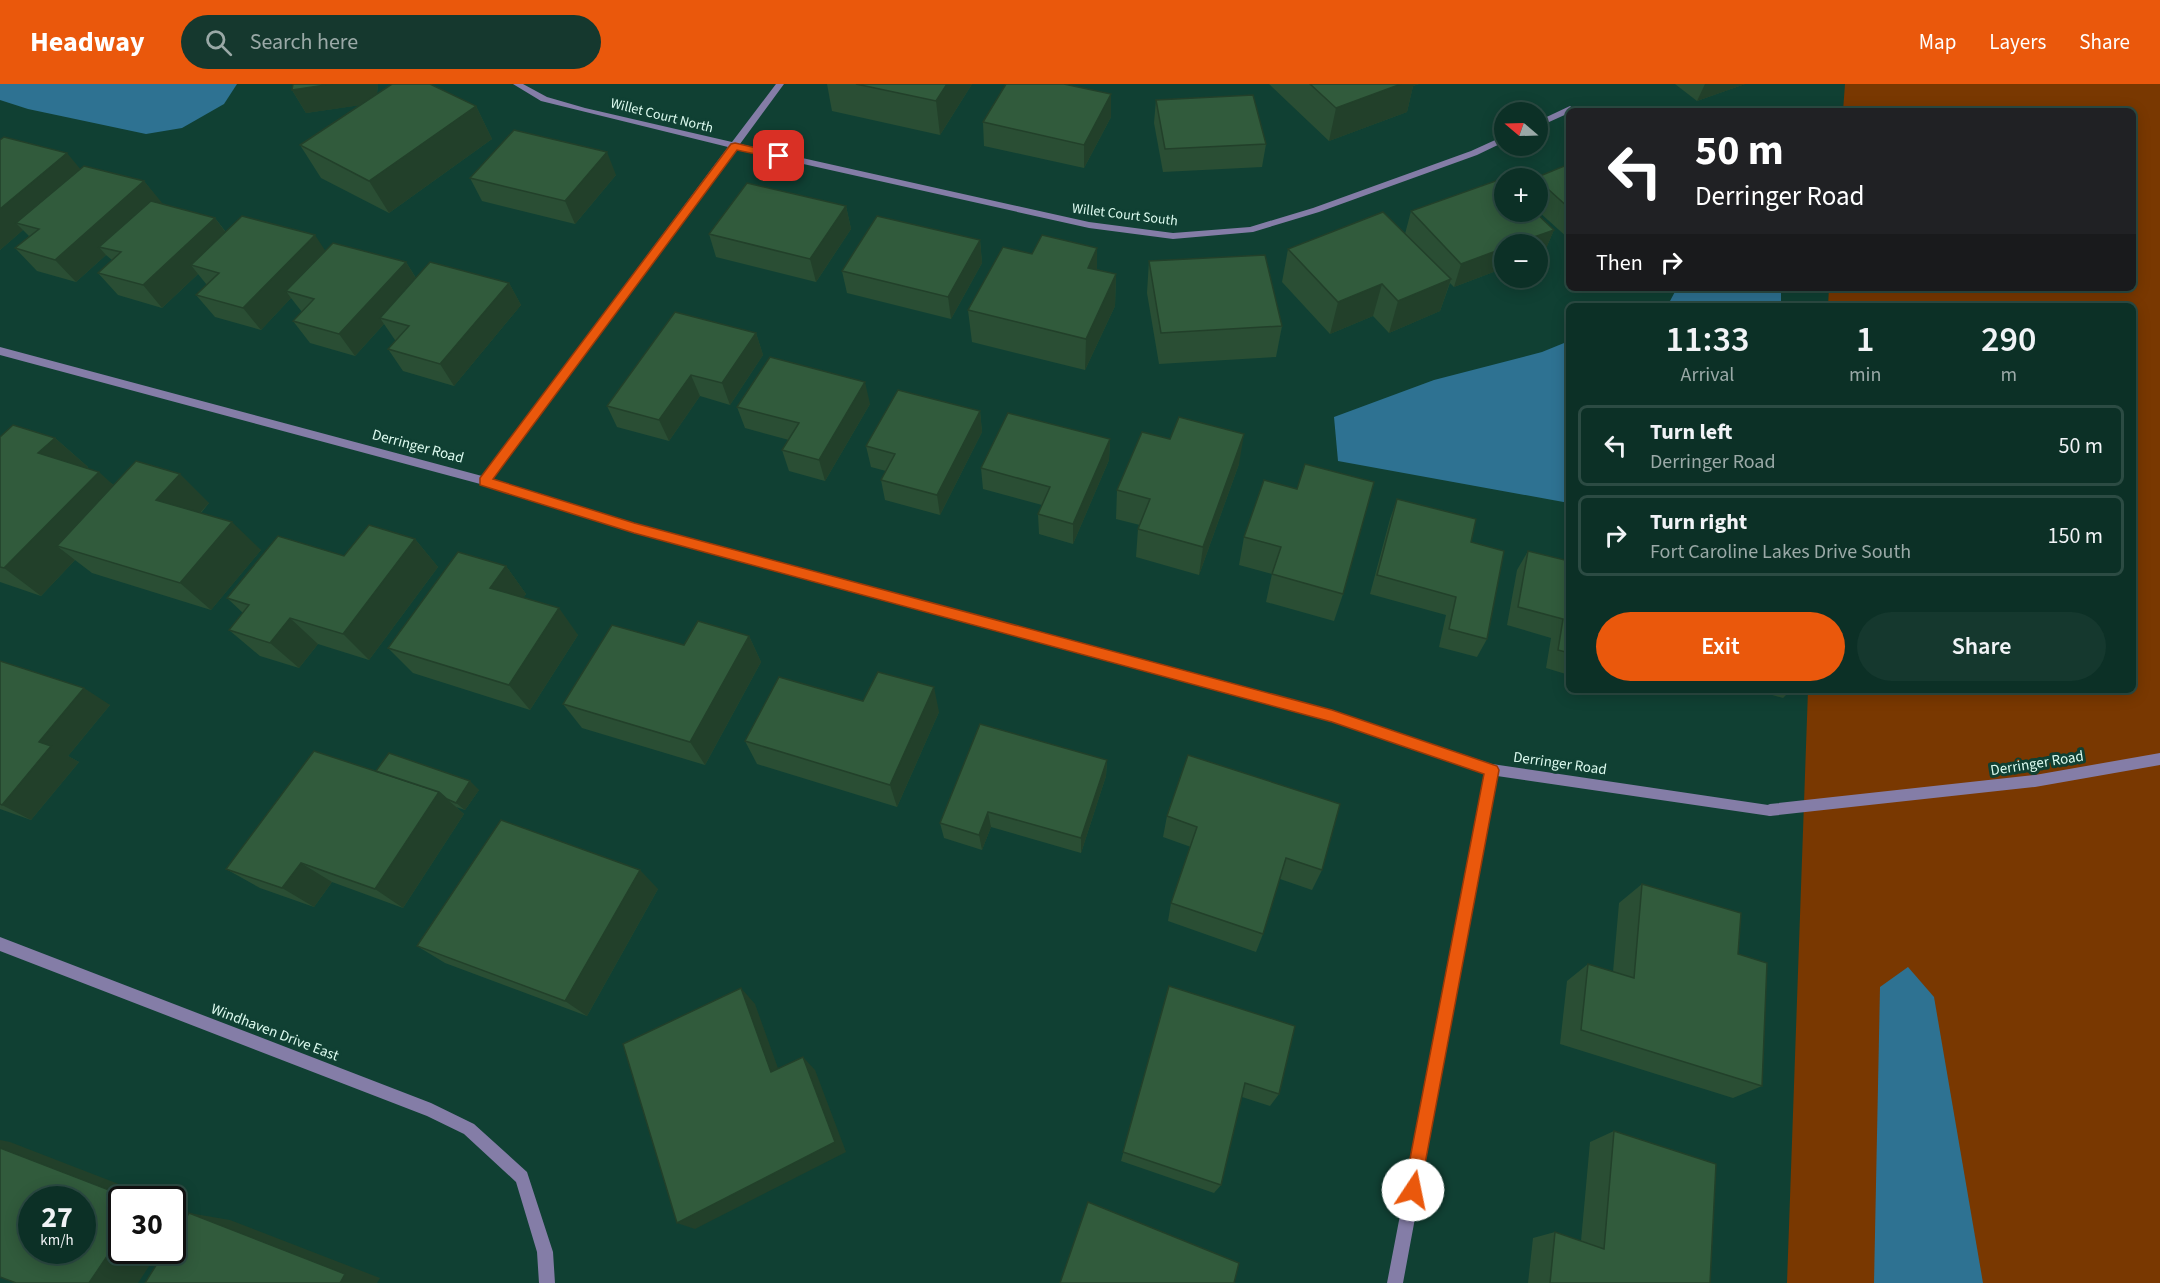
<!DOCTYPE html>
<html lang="en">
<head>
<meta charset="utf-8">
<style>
  body { margin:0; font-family:"Source Sans 3",sans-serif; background:#15382e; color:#f1f3f6; height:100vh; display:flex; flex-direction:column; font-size:22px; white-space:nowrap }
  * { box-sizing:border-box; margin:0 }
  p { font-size:20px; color:#9aa9a7 }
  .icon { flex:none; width:33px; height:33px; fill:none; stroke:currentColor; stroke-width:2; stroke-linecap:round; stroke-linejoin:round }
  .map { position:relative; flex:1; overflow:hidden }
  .drawer { position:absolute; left:1566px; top:219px; width:570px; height:390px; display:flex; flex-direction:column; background:#0c3026; border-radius:9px; box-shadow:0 3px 15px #0003,0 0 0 2px #2c4b43 }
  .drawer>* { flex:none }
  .banner { position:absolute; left:1566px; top:24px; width:570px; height:183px; border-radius:9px; box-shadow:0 3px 15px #0003,0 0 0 2px #2c4b43; background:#202124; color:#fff; overflow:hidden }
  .needle { width:39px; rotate:289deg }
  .controls { position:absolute; left:1494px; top:18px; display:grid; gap:12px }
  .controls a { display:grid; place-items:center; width:54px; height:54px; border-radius:50%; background:#0c3026; box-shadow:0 3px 15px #0003,0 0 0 2px #2c4b43; font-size:30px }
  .speed { position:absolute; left:18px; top:1102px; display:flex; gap:12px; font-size:30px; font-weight:700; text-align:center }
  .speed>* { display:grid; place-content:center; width:78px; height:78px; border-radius:50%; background:#0c3026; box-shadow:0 3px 15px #0003,0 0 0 2px #2c4b43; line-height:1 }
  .speed small { font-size:15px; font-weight:400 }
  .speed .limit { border:3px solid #111; border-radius:9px; background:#fff; color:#111 }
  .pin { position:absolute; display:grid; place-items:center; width:51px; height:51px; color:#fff; margin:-26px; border-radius:12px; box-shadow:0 3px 9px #0006 }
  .me { position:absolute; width:66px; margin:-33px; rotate:11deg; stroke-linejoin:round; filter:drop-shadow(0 0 4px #0008) }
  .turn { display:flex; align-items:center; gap:21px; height:126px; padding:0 30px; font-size:27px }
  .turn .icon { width:78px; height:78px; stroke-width:2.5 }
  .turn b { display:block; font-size:42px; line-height:51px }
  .then { display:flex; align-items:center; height:57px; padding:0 30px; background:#0003; gap:12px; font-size:22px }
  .eta { display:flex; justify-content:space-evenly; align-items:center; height:102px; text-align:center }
  .eta b { font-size:36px; font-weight:600; line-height:42px }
  .primary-button { display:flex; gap:12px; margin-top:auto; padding:12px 30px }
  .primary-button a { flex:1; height:69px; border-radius:36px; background:#ea580c; color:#fff; font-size:24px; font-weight:600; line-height:69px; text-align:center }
  .primary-button a+a { background:#15382e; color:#f1f3f6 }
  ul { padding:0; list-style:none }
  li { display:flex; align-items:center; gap:18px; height:81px; margin:0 12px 9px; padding:0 18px; border:3px solid #2c4b43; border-radius:9px }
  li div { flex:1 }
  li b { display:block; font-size:22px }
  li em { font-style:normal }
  header { display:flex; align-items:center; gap:36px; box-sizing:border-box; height:84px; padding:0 30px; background:#ea580c; color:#fff }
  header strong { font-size:28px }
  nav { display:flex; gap:33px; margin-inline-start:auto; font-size:21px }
  .search { width:420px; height:54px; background:#15382e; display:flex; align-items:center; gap:15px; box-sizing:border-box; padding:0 21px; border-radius:33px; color:#9aa9a7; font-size:22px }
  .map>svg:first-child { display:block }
  .green { fill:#793801 }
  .water { fill:#2e7292 }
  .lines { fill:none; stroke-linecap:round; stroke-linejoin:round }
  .service { fill:#847da7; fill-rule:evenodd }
  .minor { fill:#847da7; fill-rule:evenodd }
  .wall { fill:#2a4e34 }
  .shaded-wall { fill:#22402a }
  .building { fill:#315b3c; stroke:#22402a; stroke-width:1.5; fill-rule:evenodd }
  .route { fill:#ea580c; stroke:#983908; stroke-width:1.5 }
  .labels { text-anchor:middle; stroke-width:6; stroke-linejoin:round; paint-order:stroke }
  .far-street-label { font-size:14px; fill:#dcfaef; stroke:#104033 }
  .street-label { font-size:15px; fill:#dcfaef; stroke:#104033 }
</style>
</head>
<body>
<header>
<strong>Headway</strong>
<div class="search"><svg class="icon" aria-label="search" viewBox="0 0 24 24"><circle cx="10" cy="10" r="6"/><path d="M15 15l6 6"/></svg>Search here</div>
<nav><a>Map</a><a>Layers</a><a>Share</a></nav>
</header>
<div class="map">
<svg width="2160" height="1199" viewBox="0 0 2160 1199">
  <rect width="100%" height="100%" fill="#104033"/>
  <path class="green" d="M1845 0H2160V1199H1787L1808 606H2133V222H1828L1829 204H2133V27H1843Z"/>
  <g class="water">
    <path d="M0 0H237L224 20 182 44 146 50 28 25 0 16Z"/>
    <path d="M1677 204H1781V222H1657L1670 217Z"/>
    <path d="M1569 257V419L1338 377 1334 333 1434 296 1542 268Z"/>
    <path d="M1908 883 1934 913 1983 1199H1874L1880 903Z"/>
  </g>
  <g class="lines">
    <path class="service" d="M2160 669V681L2035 703 1770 732 1765 730 1764 726 1765 722 1770 720 2035 691Z"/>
    <g class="minor">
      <path d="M513 0H523L547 13 585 24 732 58 776 0H784L740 60 1089 138 1173 149 1250 143 1313 124 1471 67 1504 52V58L1477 71 1319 128 1253 148 1173 155 1089 144 736 65 491 395 634 440 1332 627 1492 680 1775 722 1776 726 1775 730 1770 732 1497 692 1403 1199H1387L1485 689 1332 637 634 448 484 401 0 271V263L482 392 728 63 541 17Z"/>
      <path d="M1570 22 1574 25 1573 27H1569V29L1538 43V37Z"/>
      <path d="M0 853 431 1019 474 1040 527 1088 553 1168 555 1199H539L537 1168 516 1098 464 1050 427 1032 0 867Z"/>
    </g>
  </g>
  <g class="wall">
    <path d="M293 0H378L377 10 476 22 492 55 389 129 321 94 300 61 360 21 306 29 292 6Z"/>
    <path d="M827 0H972L940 51 832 27Z"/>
    <path d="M1269 0H1419L1413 2 1407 28 1329 57Z"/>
    <path d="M1675 0H1745L1697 17Z"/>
    <path d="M1156 16 1266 60 1262 83 1163 88 1154 39Z"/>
    <path d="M1111 33 1084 84 984 62 983 38Z"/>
    <path d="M0 56 80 85 144 97 162 120 215 134 226 148 326 167 406 178 416 194 509 199 521 221 454 302 403 287 388 265 396 256H395L384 240 355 272 310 259 293 237 302 228 291 214 261 246 215 233 196 211 207 201 198 190 162 224 118 211 98 189 112 176 106 171 76 198 37 187 15 164 29 152 23 146 0 166Z"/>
    <path d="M1569 80V155L1538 127V94H1535Z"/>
    <path d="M616 91 575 140 482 117 470 94Z"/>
    <path d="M846 122 851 145 816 198 716 173 709 150Z"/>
    <path d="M1411 127 1554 146 1544 169 1504 160V184L1454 203 1450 199 1440 227 1389 249 1373 232 1330 250 1282 198 1288 165 1405 150Z"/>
    <path d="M980 156 982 179 951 235 847 209 842 187Z"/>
    <path d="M1032 170 1116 190 1115 222 1085 286 972 258 968 226Z"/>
    <path d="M1149 177 1282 242 1276 273 1159 280 1147 209Z"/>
    <path d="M756 249 763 271 730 321 700 312 669 357 617 343 607 322Z"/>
    <path d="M870 320 825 397 789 387 782 366 789 356 745 344 737 323Z"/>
    <path d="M980 327 982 348 940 431 885 416 881 396 886 387 871 383 866 362Z"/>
    <path d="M0 353 55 354 88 383 87 384 114 401 209 419 201 429 261 466 211 526 92 489 75 476 41 512 0 498Z"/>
    <path d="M1110 355 1109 376 1073 460 1039 450 1038 430 1042 421 983 405 981 384Z"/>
    <path d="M1239 380 1199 491 1136 473 1138 445 1140 441 1116 435 1117 406Z"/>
    <path d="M1264 396 1343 510 1334 537 1266 518 1272 490 1239 481 1244 453Z"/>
    <path d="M1397 415 1471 458 1487 555 1477 573 1439 563 1446 531 1370 510 1390 435Z"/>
    <path d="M415 455 438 483 369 576 318 560 299 584 260 572 229 546 243 529 227 514 344 472Z"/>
    <path d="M1528 467 1569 477V591L1546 584 1551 554 1507 541 1517 486Z"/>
    <path d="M506 482 526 510 523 514 578 551 530 626 413 589 388 564Z"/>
    <path d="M749 552 761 578 705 681 582 644 563 620 684 561Z"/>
    <path d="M0 577 110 621 68 672 79 678 31 736 0 725Z"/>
    <path d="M1755 606H1791L1783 614Z"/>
    <path d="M863 617 939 628 897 723 757 680 745 657Z"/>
    <path d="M1107 676 1106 692 1081 769 991 743 982 766 944 754 940 739Z"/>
    <path d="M376 687 479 706 465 726 456 723 464 730 403 824 332 798 314 823 260 804 226 785Z"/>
    <path d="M1167 732 1322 786 1312 806 1280 795 1263 850 1256 868 1168 837 1171 819 1191 763 1163 753Z"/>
    <path d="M1642 800 1738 870 1762 1002 1733 1014 1560 960 1567 897 1588 880 1613 888 1619 819Z"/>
    <path d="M658 805 587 932 445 879 417 862Z"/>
    <path d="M1169 902 1279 1010 1270 1022 1242 1013 1221 1101 1214 1109 1121 1077Z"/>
    <path d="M1614 1047 1710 1199H1528L1533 1154 1555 1148 1581 1157 1590 1058Z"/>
  </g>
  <g class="shaded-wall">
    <path d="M332 0H378L376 19 306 29 292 6Z"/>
    <path d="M947 0H972L940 51 936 17Z"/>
    <path d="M1401 0H1419L1413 2 1407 28 1329 57 1336 24Z"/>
    <path d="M1705 0H1745L1697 17Z"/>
    <path d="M1111 10V33L1084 84V61Z"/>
    <path d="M476 22 492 55 389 129 369 97Z"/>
    <path d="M607 68 616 91 575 140 565 117Z"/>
    <path d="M67 69 86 92 16 139 23 146 0 166V125Z"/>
    <path d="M144 97 163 120 99 163 106 171 76 198 55 176Z"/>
    <path d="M846 122 851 145 816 198 810 175Z"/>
    <path d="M215 134 232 157 191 181 198 190 162 224 143 201Z"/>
    <path d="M1554 146 1544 169 1538 171V160H1514Z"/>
    <path d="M315 151 330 174 286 207 291 214 261 246 243 224Z"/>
    <path d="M980 156 982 179 951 235 948 213Z"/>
    <path d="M1097 164V196L1088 184Z"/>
    <path d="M1504 164V184L1454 203 1461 180Z"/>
    <path d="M406 178 420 201 380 234 384 240 355 272 339 250Z"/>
    <path d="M1116 190 1115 222 1085 286 1086 255Z"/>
    <path d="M1451 195 1440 227 1389 249 1398 217Z"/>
    <path d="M509 199 521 221 454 302 440 280Z"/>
    <path d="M1382 200 1373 232 1330 250 1338 218Z"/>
    <path d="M756 249 763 271 730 321 722 299Z"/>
    <path d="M691 291 700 312 669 357 659 336Z"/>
    <path d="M865 298 870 320 825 397 819 376Z"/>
    <path d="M980 327 982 348 940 431 937 411Z"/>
    <path d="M1244 350 1239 380 1199 491 1203 463Z"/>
    <path d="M55 354 88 383 72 399 38 369Z"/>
    <path d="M1110 355 1109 376 1073 460V440Z"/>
    <path d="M99 388 132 418 57 462 75 476 41 512 4 484Z"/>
    <path d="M180 390 209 419 186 444 156 416Z"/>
    <path d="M232 438 261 466 211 526 180 499Z"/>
    <path d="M415 455 438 483 369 576 343 550Z"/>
    <path d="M506 482 526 510 511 531 490 504Z"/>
    <path d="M559 524 578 551 530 626 509 601Z"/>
    <path d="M290 534 318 560 299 584 270 559Z"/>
    <path d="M749 552 761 578 705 681 690 658Z"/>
    <path d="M934 603 939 628 897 723 890 701Z"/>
    <path d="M84 604 110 621 68 672 79 678 31 736 2 721 39 658Z"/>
    <path d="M1107 676 1106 692 1081 769V754Z"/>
    <path d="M470 697 479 706 465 726 456 719Z"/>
    <path d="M439 708 464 730 403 824 375 805Z"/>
    <path d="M988 728 991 743 982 766 979 751Z"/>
    <path d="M301 779 332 798 314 823 282 804Z"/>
    <path d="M640 786 658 805 587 932 565 917Z"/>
    <path d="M741 904 755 920 784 1001 771 988Z"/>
    <path d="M803 973 815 986 846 1068 695 1145 677 1139Z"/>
    <path d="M0 1056 10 1058 160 1116H135L0 1064Z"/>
    <path d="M172 1121 185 1126 172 1145Z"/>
    <path d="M189 1129 230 1136 380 1194 377 1199H340Z"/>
    <path d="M122 1150V1167H159L138 1199H89Z"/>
  </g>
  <g class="building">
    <path d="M293 0H332L292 6Z"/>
    <path d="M392 0H430L476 22 369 97 300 61Z"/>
    <path d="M856 0H947L936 17Z"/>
    <path d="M1006 0H1064L1111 10 1084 61 983 38Z"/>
    <path d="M1310 0H1401L1336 24Z"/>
    <path d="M1253 11 1266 60 1165 65 1156 16Z"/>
    <path d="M514 46 607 68 565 117 470 94Z"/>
    <path d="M4 53 67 69 0 125V56Z"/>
    <path d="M1569 80V124L1538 96V94H1535Z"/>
    <path d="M84 82 144 97 55 176 15 164 39 145 16 139Z"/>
    <path d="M1501 95 1504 98V128H1535L1554 146 1514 160H1504V164L1461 180 1411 127Z"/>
    <path d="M747 99 846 122 810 175 709 150Z"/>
    <path d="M151 117 215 134 143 201 98 189 121 168 99 163Z"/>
    <path d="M1383 128 1451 195 1398 217 1382 200 1338 218 1288 165Z"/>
    <path d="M242 132 315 151 243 224 196 211 219 189 191 181Z"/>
    <path d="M877 132 980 156 948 213 842 187Z"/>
    <path d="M1042 151 1097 164 1088 184 1116 190 1086 255 968 226 1003 163 1032 170Z"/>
    <path d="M333 159 406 178 339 250 293 237 314 215 286 207Z"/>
    <path d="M1265 171 1282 242 1161 249 1149 177Z"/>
    <path d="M430 178 509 199 440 280 388 265 409 242 380 234Z"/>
    <path d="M675 228 756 249 722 299 691 291 659 336 607 322Z"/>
    <path d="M770 273 865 298 819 376 782 366 799 339 737 323Z"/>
    <path d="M898 306 980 327 937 411 881 396 895 370 866 362Z"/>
    <path d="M1008 329 1110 355 1073 440 1038 430 1050 403 981 384Z"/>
    <path d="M1179 333 1244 350 1203 463 1138 445 1150 415 1117 406 1142 348 1170 355Z"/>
    <path d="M13 341 55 354 38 369 99 388 4 484 0 483V353Z"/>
    <path d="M136 377 180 390 156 416 232 438 180 499 57 462Z"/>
    <path d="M1305 380 1374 398 1343 510 1272 490 1281 463 1244 453 1264 396 1297 405Z"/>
    <path d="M1397 415 1476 435 1471 458 1504 467 1487 555 1449 545 1456 513 1377 491Z"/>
    <path d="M369 441 415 455 343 550 290 534 270 559 229 546 249 521 227 514 278 452 344 472Z"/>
    <path d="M1528 467 1569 477V569L1558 566 1563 535 1518 523Z"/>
    <path d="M458 468 506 482 490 504 559 524 509 601 388 564Z"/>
    <path d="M698 537 749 552 690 658 563 620 612 541 684 561Z"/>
    <path d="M0 577 84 604 39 658 51 662 2 721 0 720Z"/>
    <path d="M878 588 934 603 890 701 745 657 779 593 863 617Z"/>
    <path d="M980 640 1107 676 1081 754 988 728 979 751 940 739Z"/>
    <path d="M314 667 439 708 375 805 301 779 282 804 226 785Z"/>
    <path d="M389 669 470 697 456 719 447 715 439 708 376 687Z"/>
    <path d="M1188 671 1340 720 1322 786 1286 774 1263 850 1171 819 1197 743 1167 732Z"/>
    <path d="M501 736 640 786 565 917 417 862Z"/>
    <path d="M1642 800 1741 829 1738 870 1767 879 1762 1002 1581 946 1588 880 1634 894Z"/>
    <path d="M1169 902 1295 942 1279 1010 1245 999 1221 1101 1123 1068Z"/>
    <path d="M741 904 771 988 803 973 835 1058 677 1139 623 960Z"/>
    <path d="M1614 1047 1716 1080 1710 1199H1550L1555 1148 1604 1165Z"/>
    <path d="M0 1064 135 1116H122V1150L89 1199H16L0 1193ZM32 1116H82V1167H32Z"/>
    <path d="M1088 1118 1239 1179 1234 1199H1060Z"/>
    <path d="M189 1129 345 1190 340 1199H145L165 1167H172V1156Z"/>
  </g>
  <path class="route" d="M735 59 782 70 784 72 779 75 737 66 493 395 634 439 1332 626 1497 682 1499 686 1419 1112 1413 1114 1407 1112 1404 1106 1484 690 1332 638 634 449 480 401V394L731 60Z"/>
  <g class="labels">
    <g class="far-street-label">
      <text transform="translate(662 31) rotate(14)" y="5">Willet Court North</text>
      <text transform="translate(1125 130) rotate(7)" y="5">Willet Court South</text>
    </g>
    <g class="street-label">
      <text transform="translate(418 362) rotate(15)" y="5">Derringer Road</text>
      <text transform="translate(1560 679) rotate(8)" y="5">Derringer Road</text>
      <text transform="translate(2037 679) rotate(-9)" y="5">Derringer Road</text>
      <text transform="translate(275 948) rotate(21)" y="5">Windhaven Drive East</text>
    </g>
  </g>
</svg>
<div class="controls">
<a><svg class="needle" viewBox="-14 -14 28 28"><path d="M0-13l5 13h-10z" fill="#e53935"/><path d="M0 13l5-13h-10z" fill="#9aa9a7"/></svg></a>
<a>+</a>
<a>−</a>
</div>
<div class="speed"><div>27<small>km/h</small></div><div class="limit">30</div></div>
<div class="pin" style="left:779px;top:72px;background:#d93025"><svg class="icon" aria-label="arrive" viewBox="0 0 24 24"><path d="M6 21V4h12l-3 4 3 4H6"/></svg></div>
<svg class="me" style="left:1413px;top:1106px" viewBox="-20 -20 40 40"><circle r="19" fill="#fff"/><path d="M0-13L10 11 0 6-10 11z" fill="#ea580c"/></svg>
<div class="banner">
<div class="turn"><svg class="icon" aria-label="left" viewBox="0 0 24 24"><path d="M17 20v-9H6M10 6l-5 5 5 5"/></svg><div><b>50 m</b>Derringer Road</div></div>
<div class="then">Then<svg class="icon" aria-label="right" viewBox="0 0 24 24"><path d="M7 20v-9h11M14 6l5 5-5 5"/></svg></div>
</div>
<section class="drawer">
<div class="eta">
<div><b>11:33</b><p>Arrival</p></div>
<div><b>1</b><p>min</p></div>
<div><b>290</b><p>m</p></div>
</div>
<ul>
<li><svg class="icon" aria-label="left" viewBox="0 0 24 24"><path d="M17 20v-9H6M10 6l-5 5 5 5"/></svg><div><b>Turn left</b><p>Derringer Road</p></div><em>50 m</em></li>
<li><svg class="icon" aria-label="right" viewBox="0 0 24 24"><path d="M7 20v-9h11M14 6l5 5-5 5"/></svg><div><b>Turn right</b><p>Fort Caroline Lakes Drive South</p></div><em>150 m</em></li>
</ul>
<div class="primary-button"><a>Exit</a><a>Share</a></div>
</section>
</div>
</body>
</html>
